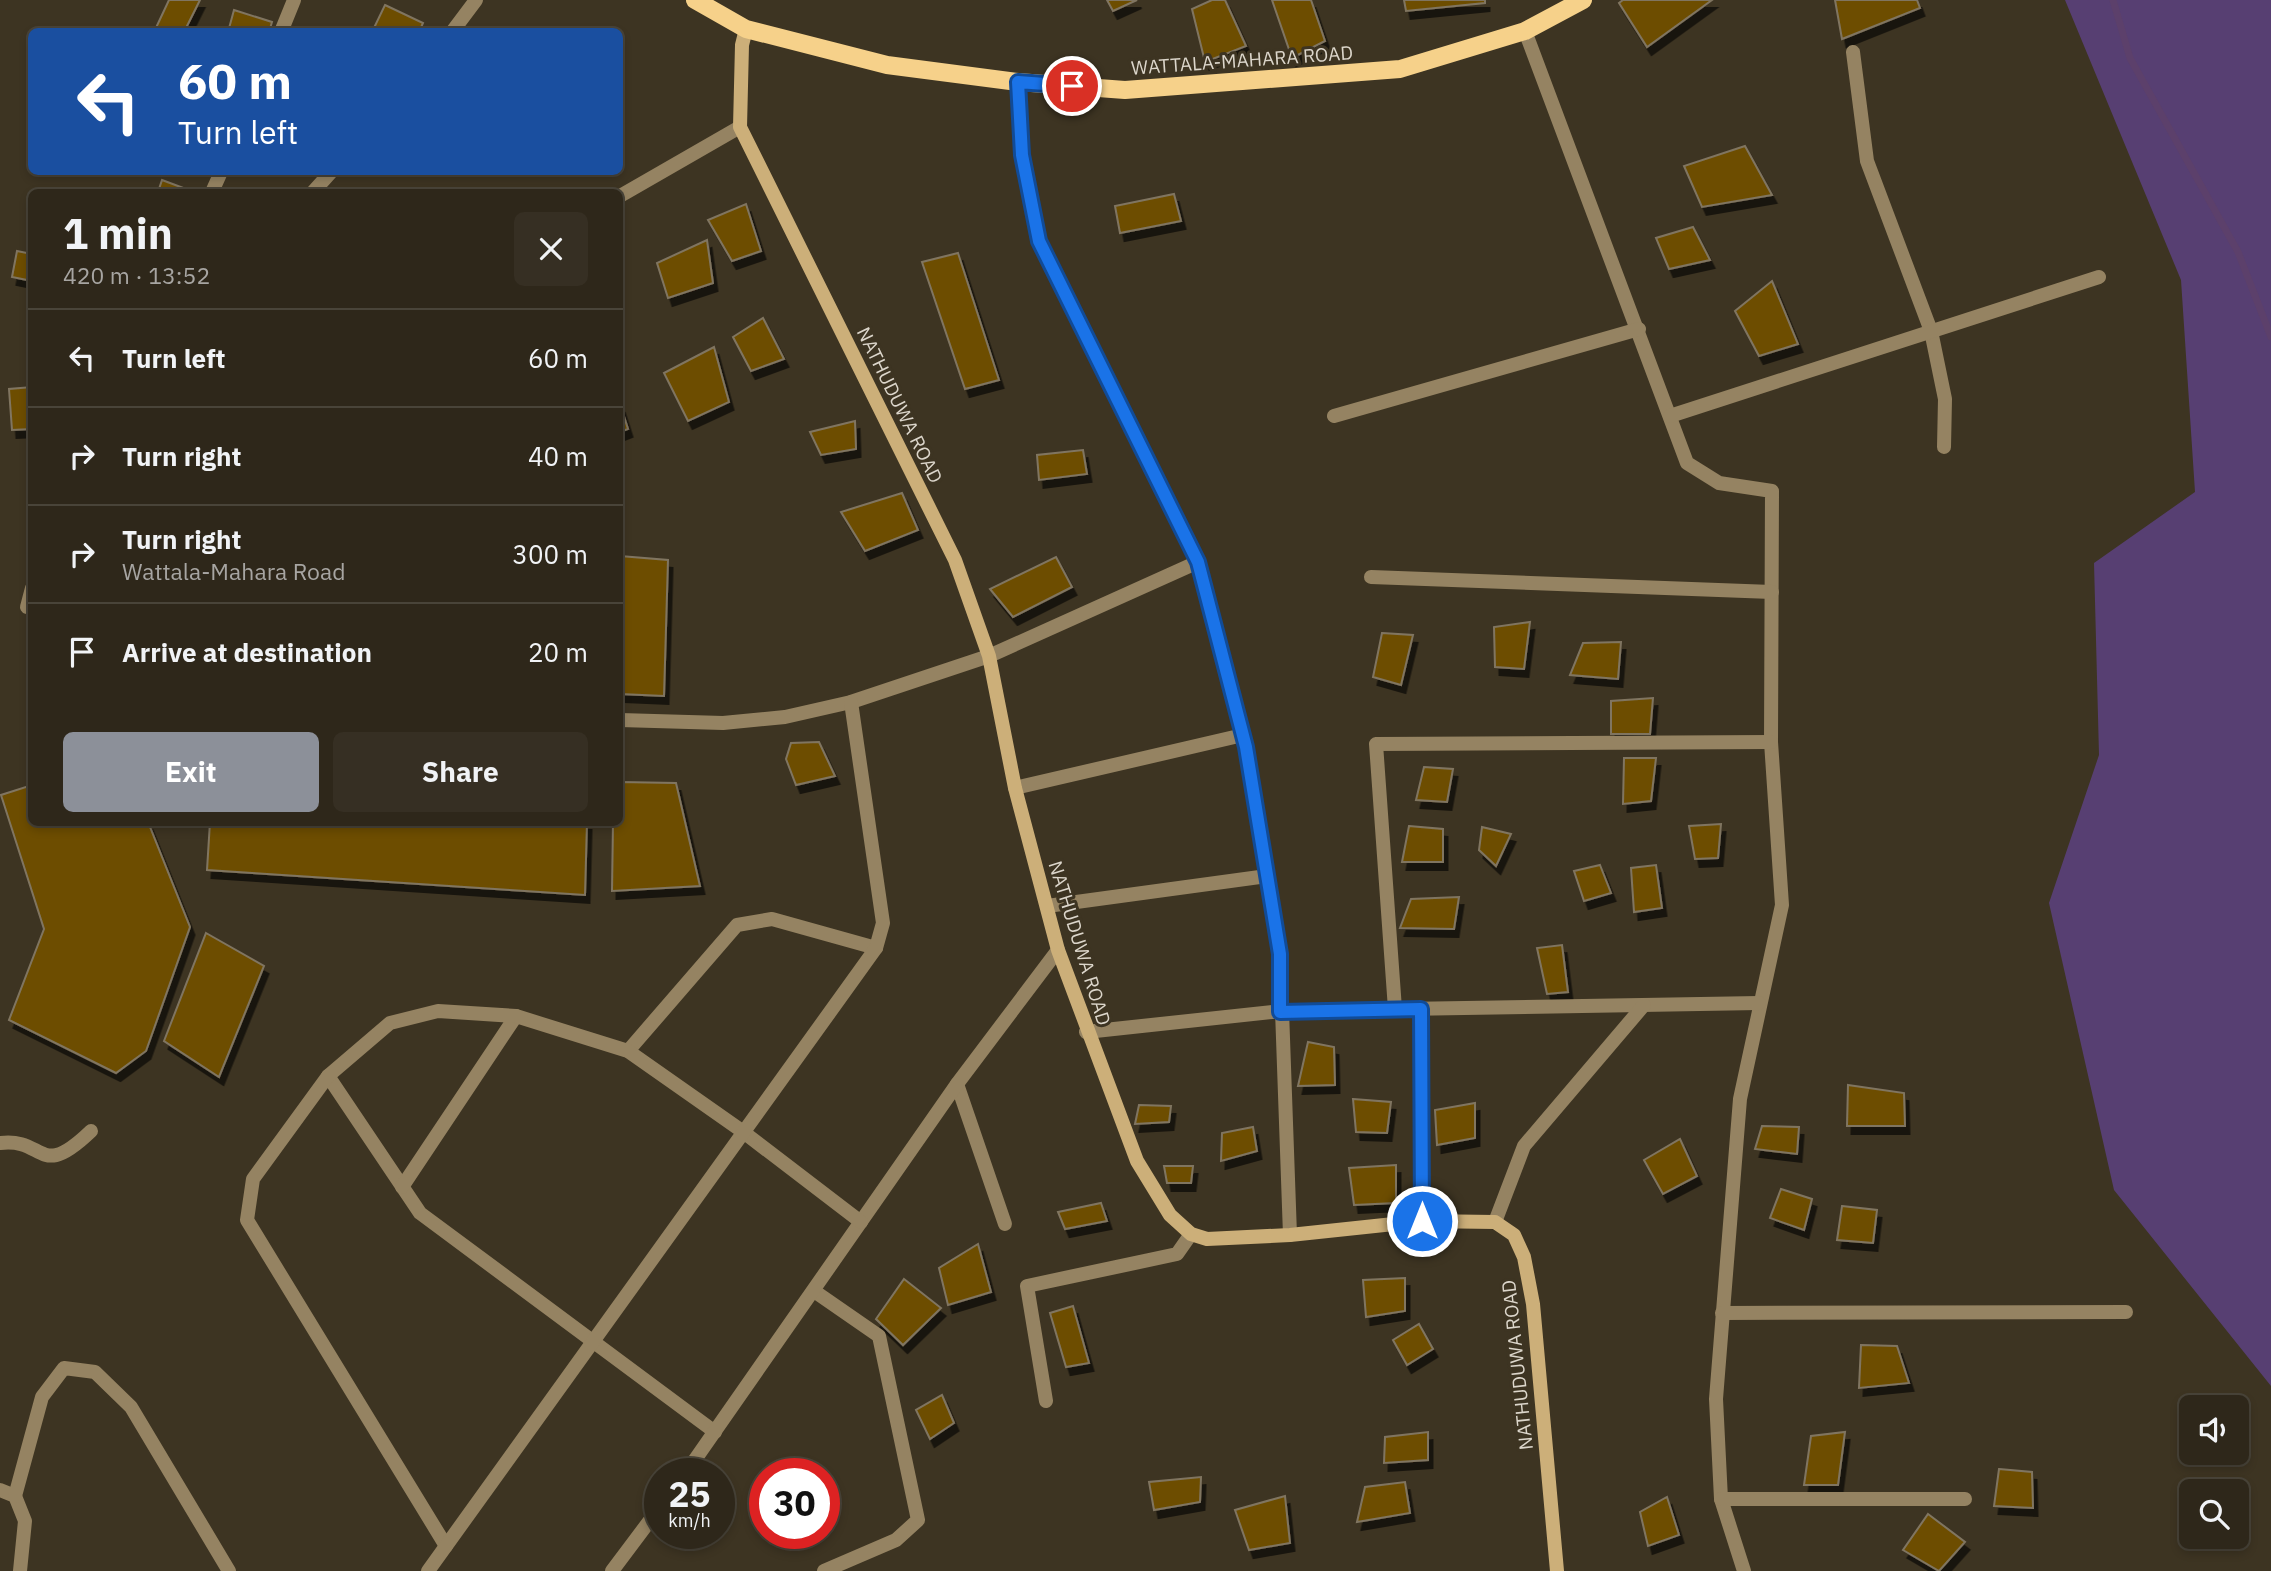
<!DOCTYPE html>
<html lang="en">
<head>
<meta charset="utf-8">
<style>
  body { margin:0; font-family:"IBM Plex Sans",sans-serif; background:#362f23; color:#f1f3f6; height:100vh; display:flex; flex-direction:column; font-size:26px; white-space:nowrap }
  * { box-sizing:border-box; margin:0 }
  p { font-size:23px; color:#a7a5a2 }
  .icon { flex:none; width:38px; height:38px; fill:none; stroke:currentColor; stroke-width:2; stroke-linecap:round; stroke-linejoin:round }
  .map { position:relative; flex:1; overflow:hidden }
  .drawer { position:absolute; left:28px; top:189px; width:595px; height:637px; display:flex; flex-direction:column; background:#2e271a; border-radius:10px; box-shadow:0 4px 10px #0003,0 0 0 2px #494439 }
  .drawer>* { flex:none }
  .top-card { position:absolute; left:28px; top:28px; width:595px; height:147px; border-radius:10px; box-shadow:0 4px 10px #0003,0 0 0 2px #494439; background:#1a4fa0; color:#fff; overflow:hidden }
  .buttons { position:absolute; left:2179px; top:1395px; display:grid; gap:14px }
  .buttons a { display:grid; place-items:center; width:70px; height:70px; border-radius:10px; background:#2e271a; box-shadow:0 4px 10px #0003,0 0 0 2px #494439; font-size:35px }
  .speed { position:absolute; left:644px; top:1458px; display:flex; gap:14px; font-size:35px; font-weight:700; text-align:center }
  .speed>* { display:grid; place-content:center; width:91px; height:91px; border-radius:50%; background:#2e271a; box-shadow:0 4px 10px #0003,0 0 0 2px #494439; line-height:1 }
  .speed small { font-size:18px; font-weight:400 }
  .speed .limit { border:10px solid #d22; background:#fff; color:#111 }
  .pin { position:absolute; display:grid; place-items:center; width:60px; height:60px; color:#fff; margin:-30px; border:4px solid #fff; border-radius:50%; box-shadow:0 2px 7px #0007 }
  .me { position:absolute; width:77px; margin:-38px; rotate:0deg; stroke-linejoin:round; filter:drop-shadow(0 0 5px #0008) }
  .turn { display:flex; align-items:center; gap:24px; height:147px; padding:0 35px; font-size:32px }
  .turn .icon { width:91px; height:91px; stroke-width:2.5 }
  .turn b { display:block; font-size:49px; line-height:60px }
  .round { display:grid; place-items:center; flex:none; width:74px; height:74px; border-radius:10px; background:#362f23 }
  .headline { display:flex; align-items:center; justify-content:space-between; height:119px; padding:0 35px }
  h1 { font-size:42px; font-weight:700; line-height:52px }
  .button { display:flex; gap:14px; margin-top:auto; padding:14px 35px }
  .button a { flex:1; height:80px; border-radius:10px; background:#8c9099; color:#fff; font-size:28px; font-weight:700; line-height:80px; text-align:center }
  .button a+a { background:#362f23; color:#f1f3f6 }
  ul { padding:0; list-style:none }
  li { display:flex; align-items:center; gap:21px; height:98px; padding:0 35px; border-top:2px solid #494439 }
  li div { flex:1 }
  li b { display:block; font-size:26px }
  li em { font-style:normal }
  .map>svg:first-child { display:block }
  .grass { fill:#573f72 }
  .lines { fill:none; stroke-linecap:round; stroke-linejoin:round }
  .stream { stroke:#5c406b; stroke-width:7 }
  .building { fill:#6d4e00; stroke:#807561; stroke-width:2; filter:url(#shadow) }
  .street { stroke:#958362; stroke-width:14 }
  .secondary { stroke:#ccaf79; stroke-width:14 }
  .primary { stroke:#f6d18a; stroke-width:18 }
  .route-casing { stroke:#114b97; stroke-width:18 }
  .route { stroke:#1a73e8; stroke-width:12 }
  .labels { text-anchor:middle; stroke-width:6; stroke-linejoin:round; paint-order:stroke }
  .street-label { font-size:19px; fill:#dcd6cb; stroke:#3d3422 }
</style>
</head>
<body>
<div class="map">
<svg width="2271" height="1571" viewBox="0 0 2271 1571">
  <defs>
    <filter id="shadow"><feDropShadow dx="4.5" dy="8" stdDeviation="0" flood-color="#0009"/></filter>
  </defs>
  <rect width="100%" height="100%" fill="#3d3422"/>
  <path class="grass" d="M2065 0H2271V1386L2114 1190 2049 903 2099 755 2094 563 2195 492 2181 280Z"/>
  <g class="lines">
    <path class="stream" d="M2113 0 2130 58 2238 252 2271 337"/>
  </g>
  <g class="building">
    <path d="M169 0H200L184 32H154Z"/>
    <path d="M1107 0H1137L1113 11Z"/>
    <path d="M1212 0H1225L1246 46 1205 62 1192 9Z"/>
    <path d="M1272 0H1311L1325 41 1292 58Z"/>
    <path d="M1404 0H1485V3L1406 11Z"/>
    <path d="M1623 0H1712L1647 47 1619 3Z"/>
    <path d="M1835 0H1917L1920 8 1842 39Z"/>
    <path d="M385 5 423 23 419 32H372Z"/>
    <path d="M234 10 272 22 269 32H228Z"/>
    <path d="M1745 146 1772 195 1702 207 1684 166Z"/>
    <path d="M162 180 194 192H158Z"/>
    <path d="M1174 194 1181 221 1120 233 1115 206Z"/>
    <path d="M746 204 761 251 732 261 708 220Z"/>
    <path d="M1693 227 1710 260 1669 269 1656 238Z"/>
    <path d="M707 240 713 283 668 298 657 263Z"/>
    <path d="M17 251 32 254V281L12 277Z"/>
    <path d="M958 253 999 380 965 389 922 262Z"/>
    <path d="M1772 281 1798 344 1759 356 1735 311Z"/>
    <path d="M763 318 784 359 751 371 733 337Z"/>
    <path d="M714 347 729 402 688 421 664 373Z"/>
    <path d="M32 387V429L12 430 9 389Z"/>
    <path d="M620 404 628 429 620 432Z"/>
    <path d="M855 421 856 449 821 455 810 432Z"/>
    <path d="M1083 450 1087 474 1039 480 1037 455Z"/>
    <path d="M902 493 918 530 865 551 841 512Z"/>
    <path d="M620 556 668 560 664 696 620 694Z"/>
    <path d="M1056 557 1072 587 1013 617 990 589Z"/>
    <path d="M1530 622 1524 669 1495 667 1494 627Z"/>
    <path d="M1382 633 1413 635 1401 685 1373 677Z"/>
    <path d="M1621 642 1618 679 1570 675 1583 643Z"/>
    <path d="M1653 698 1650 734H1611V701Z"/>
    <path d="M819 742 835 776 796 785 786 759 791 743Z"/>
    <path d="M1624 758H1656L1651 801 1623 804Z"/>
    <path d="M1424 767 1453 769 1447 802 1416 800Z"/>
    <path d="M620 782 676 783 700 886 612 891 613 822H620Z"/>
    <path d="M32 785V822H148L190 927 146 1051 116 1073 9 1020 44 929 1 795Z"/>
    <path d="M210 822H587L585 895 207 870Z"/>
    <path d="M1721 824 1718 858 1695 859 1689 826Z"/>
    <path d="M1409 826 1443 829V862H1402Z"/>
    <path d="M1482 827 1511 834 1496 866 1479 850Z"/>
    <path d="M1600 865 1611 893 1584 901 1574 871Z"/>
    <path d="M1656 865 1662 908 1634 912 1631 868Z"/>
    <path d="M1459 897 1454 929 1400 928 1411 899Z"/>
    <path d="M206 933 264 966 219 1077 164 1041Z"/>
    <path d="M1562 945 1568 992 1547 994 1537 948Z"/>
    <path d="M1308 1042 1334 1047 1335 1085 1298 1086Z"/>
    <path d="M1848 1085 1904 1093 1905 1126H1847Z"/>
    <path d="M1353 1099 1391 1102 1387 1133 1356 1132Z"/>
    <path d="M1475 1103V1138L1437 1145 1435 1110Z"/>
    <path d="M1139 1105 1171 1106 1169 1122 1135 1124Z"/>
    <path d="M1762 1126 1799 1127 1797 1154 1755 1149Z"/>
    <path d="M1253 1127 1257 1151 1221 1161 1222 1133Z"/>
    <path d="M1680 1139 1697 1176 1663 1194 1644 1160Z"/>
    <path d="M1396 1165V1203L1354 1205 1349 1168Z"/>
    <path d="M1164 1166H1193L1191 1183H1167Z"/>
    <path d="M1781 1189 1812 1199 1804 1230 1770 1218Z"/>
    <path d="M1101 1203 1107 1221 1065 1229 1058 1212Z"/>
    <path d="M1842 1206 1877 1210 1873 1243 1837 1240Z"/>
    <path d="M978 1244 991 1292 948 1305 939 1268Z"/>
    <path d="M1405 1278V1311L1366 1317 1363 1280Z"/>
    <path d="M904 1279 941 1308 903 1345 876 1319Z"/>
    <path d="M1073 1306 1089 1363 1066 1367 1050 1313Z"/>
    <path d="M1419 1324 1433 1349 1407 1365 1393 1340Z"/>
    <path d="M1861 1345 1897 1346 1909 1383 1859 1388Z"/>
    <path d="M942 1395 954 1423 930 1439 916 1410Z"/>
    <path d="M1428 1432V1460L1384 1463 1385 1437Z"/>
    <path d="M1845 1432 1838 1485H1804L1811 1436Z"/>
    <path d="M1999 1469 2032 1472 2033 1508 1994 1506Z"/>
    <path d="M1201 1477 1200 1502 1154 1510 1149 1482Z"/>
    <path d="M1405 1482 1410 1513 1357 1522 1365 1487Z"/>
    <path d="M1285 1496 1290 1543 1249 1550 1235 1510Z"/>
    <path d="M1667 1497 1679 1535 1648 1546 1640 1512Z"/>
    <path d="M1928 1514 1965 1542 1939 1571 1903 1550Z"/>
  </g>
  <g class="lines">
    <g class="street">
      <path d="M1525 31 1687 463 1719 483 1772 491 1771 742 1782 905 1740 1099 1716 1399 1721 1499 1744 1571"/>
      <path d="M281 32 294 0"/>
      <path d="M452 32 476 0"/>
      <path d="M1853 52 1867 161 1931 331 1945 399 1944 447"/>
      <path d="M1018 82 1022 155 1039 241 1198 562 1246 747 1280 954 1290 1235"/>
      <path d="M212 192 221 172"/>
      <path d="M313 192 331 172"/>
      <path d="M620 196 740 127"/>
      <path d="M1334 416 1639 329"/>
      <path d="M1670 416 2099 277"/>
      <path d="M1371 577 1772 592"/>
      <path d="M27 607 32 588"/>
      <path d="M620 720 723 723 785 717 851 702 989 656 1198 562"/>
      <path d="M1015 788 1243 735"/>
      <path d="M1047 906 1267 876"/>
      <path d="M1395 1009 1376 744 1771 742"/>
      <path d="M1421 1009 1422 1221"/>
      <path d="M1086 1032 1281 1011 1759 1003"/>
      <path d="M628 1051 737 925 772 919 876 948"/>
      <path d="M328 1076 420 1213 715 1432"/>
      <path d="M957 1084 1005 1224"/>
      <path d="M0 1143C46 1137 38 1182 91 1131"/>
      <path d="M402 1187 516 1016"/>
      <path d="M1495 1222 1524 1146 1644 1005"/>
      <path d="M814 1291 879 1336 918 1520 896 1540 824 1571"/>
      <path d="M1722 1313 2126 1312"/>
      <path d="M1046 1401 1027 1286 1177 1254 1191 1234"/>
      <path d="M685 1474 957 1084 1058 950"/>
      <path d="M0 1490 15 1496 25 1521 20 1571"/>
      <path d="M15 1496 42 1397 64 1368 95 1372 131 1407 229 1571"/>
      <path d="M1721 1499H1965"/>
      <path d="M446 1546 247 1220 253 1179 328 1076 390 1023 438 1011 516 1016 628 1051 742 1131 861 1222"/>
      <path d="M428 1571 876 948 883 923 851 702"/>
      <path d="M612 1571 660 1507"/>
    </g>
    <path class="secondary" d="M746 29 742 45 740 127 955 560 989 656 1015 788 1058 950 1137 1161 1170 1215 1191 1234 1207 1239 1290 1235 1422 1221 1495 1222 1514 1235 1524 1257 1533 1304 1557 1571"/>
    <path class="primary" d="M695 0 746 29 887 65 1018 82 1125 90 1400 69 1525 31 1583 0"/>
  </g>
  <g class="lines">
    <g class="route-casing">
      <path id="route" d="M1072 86 1018 82 1022 155 1039 241 1198 562 1246 747 1280 954V1012L1421 1009 1422 1221"/>
    </g>
    <use href="#route" class="route"/>
  </g>
  <g class="labels">
    <g class="street-label">
      <text transform="translate(1242 60) rotate(-4)" y="7">WATTALA-MAHARA ROAD</text>
      <text transform="translate(900 405) rotate(64)" y="7">NATHUDUWA ROAD</text>
      <text transform="translate(1080 943) rotate(73)" y="7">NATHUDUWA ROAD</text>
      <text transform="translate(1517 1365) rotate(-96)" y="7">NATHUDUWA ROAD</text>
    </g>
  </g>
</svg>
<div class="buttons">
<a><svg class="icon" aria-label="sound" viewBox="0 0 24 24"><path d="M4 9h4l5-4v14l-5-4H4zM17 9q2 3 0 6"/></svg></a>
<a><svg class="icon" aria-label="search" viewBox="0 0 24 24"><circle cx="10" cy="10" r="6"/><path d="M15 15l6 6"/></svg></a>
</div>
<div class="speed"><div>25<small>km/h</small></div><div class="limit">30</div></div>
<div class="pin" style="left:1072px;top:86px;background:#d93025"><svg class="icon" aria-label="arrive" viewBox="0 0 24 24"><path d="M6 21V4h12l-3 4 3 4H6"/></svg></div>
<svg class="me" style="left:1422px;top:1221px" viewBox="-20 -20 40 40"><circle r="17" fill="#1a73e8" stroke="#fff" stroke-width="3"/><path d="M0-11L8 9 0 5-8 9z" fill="#fff"/></svg>
<div class="top-card">
<div class="turn"><svg class="icon" aria-label="left" viewBox="0 0 24 24"><path d="M17 20v-9H6M10 6l-5 5 5 5"/></svg><div><b>60 m</b>Turn left</div></div>
</div>
<section class="drawer">
<div class="headline"><div><h1>1 min</h1><p>420 m · 13:52</p></div><a class="round"><svg class="icon" aria-label="close" viewBox="0 0 24 24"><path d="M6 6l12 12M18 6L6 18"/></svg></a></div>
<ul>
<li><svg class="icon" aria-label="left" viewBox="0 0 24 24"><path d="M17 20v-9H6M10 6l-5 5 5 5"/></svg><div><b>Turn left</b></div><em>60 m</em></li>
<li><svg class="icon" aria-label="right" viewBox="0 0 24 24"><path d="M7 20v-9h11M14 6l5 5-5 5"/></svg><div><b>Turn right</b></div><em>40 m</em></li>
<li><svg class="icon" aria-label="right" viewBox="0 0 24 24"><path d="M7 20v-9h11M14 6l5 5-5 5"/></svg><div><b>Turn right</b><p>Wattala-Mahara Road</p></div><em>300 m</em></li>
<li><svg class="icon" aria-label="arrive" viewBox="0 0 24 24"><path d="M6 21V4h12l-3 4 3 4H6"/></svg><div><b>Arrive at destination</b></div><em>20 m</em></li>
</ul>
<div class="button"><a>Exit</a><a>Share</a></div>
</section>
</div>
</body>
</html>
